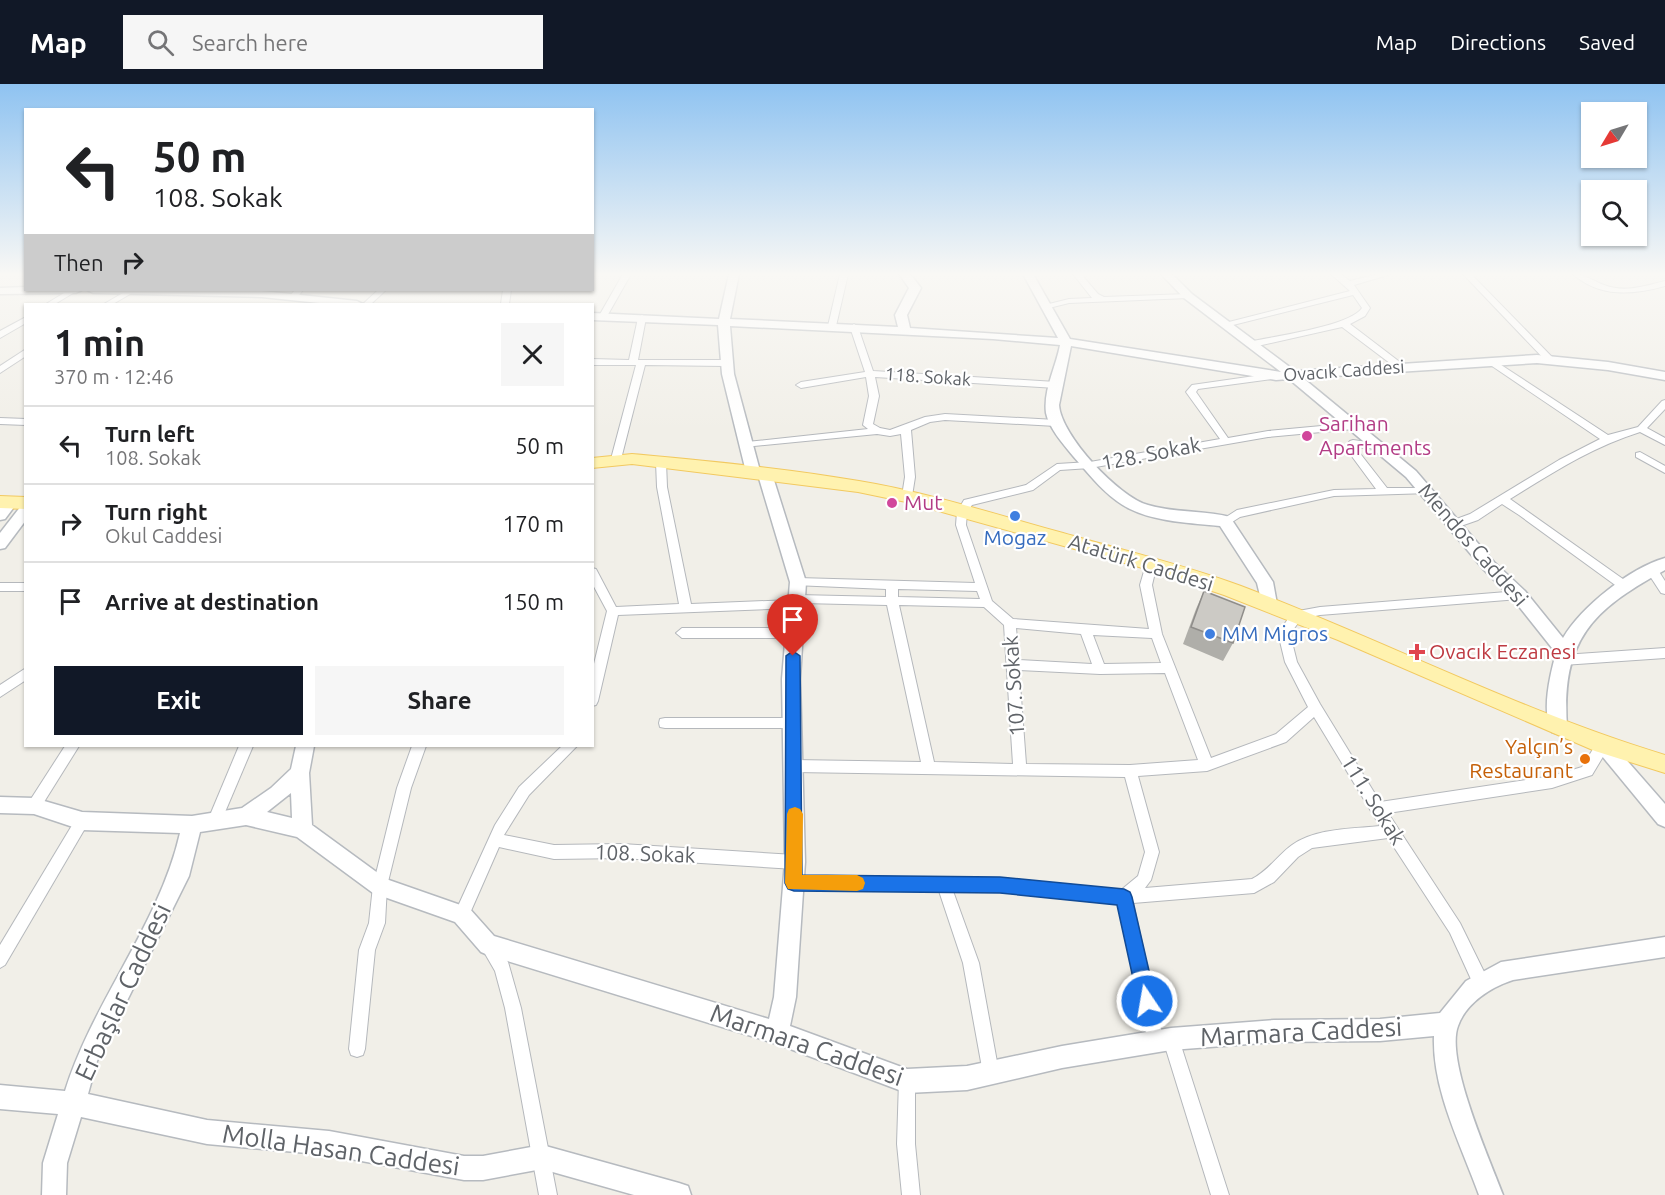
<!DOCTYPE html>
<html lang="en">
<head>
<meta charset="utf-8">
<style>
  body { margin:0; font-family:Ubuntu,sans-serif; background:#f6f6f6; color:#202124; height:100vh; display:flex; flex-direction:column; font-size:22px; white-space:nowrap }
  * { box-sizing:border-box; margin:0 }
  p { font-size:20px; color:#757577 }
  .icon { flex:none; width:33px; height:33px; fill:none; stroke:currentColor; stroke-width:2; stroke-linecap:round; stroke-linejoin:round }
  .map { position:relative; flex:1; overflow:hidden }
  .sheet { position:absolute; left:24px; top:219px; width:570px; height:444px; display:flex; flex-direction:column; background:#fff; border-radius:0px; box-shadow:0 2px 4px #0004 }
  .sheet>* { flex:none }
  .top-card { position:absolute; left:24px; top:24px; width:570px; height:183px; border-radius:0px; box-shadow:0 2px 4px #0004; background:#fff; color:#202124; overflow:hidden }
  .needle { width:39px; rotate:232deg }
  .controls { position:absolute; left:1581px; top:18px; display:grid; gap:12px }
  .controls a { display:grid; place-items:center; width:66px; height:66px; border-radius:0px; background:#fff; box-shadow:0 2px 4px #0004; font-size:30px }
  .pin { position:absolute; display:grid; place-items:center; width:51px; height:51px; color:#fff; margin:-62px -26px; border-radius:50% 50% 50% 0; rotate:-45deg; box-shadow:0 0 6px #0007 }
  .pin .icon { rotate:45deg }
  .me { position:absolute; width:66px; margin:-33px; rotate:348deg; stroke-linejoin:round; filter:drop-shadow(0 0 4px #0008) }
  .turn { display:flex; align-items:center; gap:21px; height:126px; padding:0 30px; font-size:27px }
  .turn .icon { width:78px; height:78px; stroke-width:2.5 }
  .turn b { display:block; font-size:42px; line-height:51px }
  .then { display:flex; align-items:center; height:57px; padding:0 30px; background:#0003; gap:12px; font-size:22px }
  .round { display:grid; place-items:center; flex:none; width:63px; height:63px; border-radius:0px; background:#f6f6f6 }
  .summary { display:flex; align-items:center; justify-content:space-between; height:102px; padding:0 30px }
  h1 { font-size:36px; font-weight:700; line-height:45px }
  .button { display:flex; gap:12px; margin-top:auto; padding:12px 30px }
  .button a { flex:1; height:69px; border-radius:0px; background:#111827; color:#fff; font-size:24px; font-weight:700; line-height:69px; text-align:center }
  .button a+a { background:#f6f6f6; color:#202124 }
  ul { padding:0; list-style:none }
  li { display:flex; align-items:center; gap:18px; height:78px; padding:0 30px; border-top:2px solid #e0e0e0 }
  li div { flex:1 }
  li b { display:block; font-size:22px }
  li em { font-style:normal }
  header { display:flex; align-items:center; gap:36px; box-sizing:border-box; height:84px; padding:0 30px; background:#111827; color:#fff }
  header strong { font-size:28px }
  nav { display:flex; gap:33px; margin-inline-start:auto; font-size:21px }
  .search { width:420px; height:54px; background:#f6f6f6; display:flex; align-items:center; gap:15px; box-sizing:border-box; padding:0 21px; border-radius:0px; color:#757577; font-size:22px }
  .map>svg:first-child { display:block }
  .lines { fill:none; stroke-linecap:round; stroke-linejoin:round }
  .street-casing { stroke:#b5b8bc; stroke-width:2 }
  .secondary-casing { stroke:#b6babf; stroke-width:3 }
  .primary-casing { stroke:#f2c960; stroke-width:2 }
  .street { fill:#fff; fill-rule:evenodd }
  .secondary { fill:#fff; fill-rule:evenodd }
  .primary { fill:#fff2af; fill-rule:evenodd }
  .wall { fill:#afaea9 }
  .building { fill:#cccac5; stroke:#8f8d8a; stroke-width:1.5 }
  .route { fill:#1a73e8; stroke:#114b97; stroke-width:1.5 }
  .slow { fill:#f59e0b }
  .hotel-dot { fill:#d1479c; stroke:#fff; stroke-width:2 }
  .shop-dot { fill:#3f7fe0; stroke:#fff; stroke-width:2 }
  .health-dot { fill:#e0444e; stroke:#fff; stroke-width:2 }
  .food-dot { fill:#e8710a; stroke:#fff; stroke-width:2 }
  .labels { text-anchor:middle; stroke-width:4.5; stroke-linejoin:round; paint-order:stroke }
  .far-street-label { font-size:18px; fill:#5f6368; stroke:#fff }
  .hotel-label { font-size:21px; fill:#b23c85; stroke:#fff; text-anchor:start }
  .street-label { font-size:21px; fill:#5f6368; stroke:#fff }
  .shop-label { font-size:21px; fill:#366cbe; stroke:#fff }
  .health-label { font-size:21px; fill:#be3a42; stroke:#fff; text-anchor:start }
  .food-label { font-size:21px; fill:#c56008; stroke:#fff; text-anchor:end }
  .near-street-label { font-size:26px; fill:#5f6368; stroke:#fff }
</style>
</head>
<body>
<header>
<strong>Map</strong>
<div class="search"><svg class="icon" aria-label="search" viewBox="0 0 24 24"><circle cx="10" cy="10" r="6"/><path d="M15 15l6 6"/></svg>Search here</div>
<nav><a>Map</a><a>Directions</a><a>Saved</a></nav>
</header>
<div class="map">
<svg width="1665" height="1111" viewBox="0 0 1665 1111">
  <rect width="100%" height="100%" fill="#f1efe8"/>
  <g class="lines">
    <g class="street-casing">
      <g id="street">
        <path d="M623 190H631L606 234H600L599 232Z"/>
        <path d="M840 190H848L836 242 832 245 828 242Z"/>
        <path d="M1073 190H1081L1098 210 1104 213 1188 210 1192 212 1188 214 1069 219 1045 225V221L1069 215 1092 214Z"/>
        <path d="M1331 190H1340L1350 197 1378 190H1391L1354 201 1370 224 1365 232 1350 240 1405 282V286H1399L1342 243 1253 263 1249 260 1253 257C1276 252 1350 242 1362 224L1353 211 1225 243 1221 240 1350 207Z"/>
        <path d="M1463 190H1471L1553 274V278H1547Z"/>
        <path d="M1573 190C1585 190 1593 197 1604 201 1625 209 1645 202 1665 197V202C1633 211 1600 214 1573 190Z"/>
        <path d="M69 206H78L55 220H46Z"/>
        <path d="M128 206H137L113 220H104Z"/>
        <path d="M295 206H303L296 215H290L289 213Z"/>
        <path d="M378 206H386L371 220H363Z"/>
        <path d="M503 206H511L509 220H501Z"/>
        <path d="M642 231 646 234 638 276H725L729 279 725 282 645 281 621 375 616 378 611 375 636 281H592V275L629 276 638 234Z"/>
        <path d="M26 233V239L0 254V247Z"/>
        <path d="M854 240 858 243 873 287 1056 298 1061 301 1056 304 875 293 879 312 873 340 880 344 890 346 925 333 945 330 1056 336 1061 339 1056 342 945 336 930 338 911 346 915 393 912 412 907 415 902 412 905 393 901 350 890 352 877 350 744 363V359L747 358 868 345 863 341 869 312 866 293 801 304 796 301 801 298 865 288 850 243Z"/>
        <path d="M26 265V272L0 289V282Z"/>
        <path d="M1492 275 1608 351 1638 343 1662 317 1665 316V325L1647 344 1665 354V361L1640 348C1592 363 1552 389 1510 415L1630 500 1632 503 1630 506H1622L1519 431 1502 420 1478 436 1455 444 1450 440 1451 437 1470 430 1559 376 1600 355 1489 280V276Z"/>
        <path d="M1276 289 1279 290V294L1198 305 1196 308 1228 354 1268 347 1354 339 1359 342 1354 345 1268 353 1090 384 1060 386 1033 406 972 421 967 428 966 441 992 517 1013 535 1149 545 1140 501 1147 477H1155L1157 480 1152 501 1162 550 1211 674 1276 650 1308 623 1285 578 1278 549 1293 528 1320 523 1519 507 1525 511 1519 515 1320 531 1301 535 1290 550 1297 578 1320 620 1380 718 1552 692 1582 683 1598 657 1603 655 1608 657 1610 661 1592 691 1552 704 1388 729 1460 839 1489 898 1487 904 1481 906 1475 904 1450 849 1388 754 1312 764 1298 773 1274 798 1254 809 1133 819 1163 954 1165 949 1171 947 1177 949 1229 1111H1211L1164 959 1162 964 1156 966 1150 964 1148 958 1118 819 1000 808 953 807 979 879 999 989 997 995 991 997 985 995 983 989 963 879 939 807 794 806 789 804 787 799 789 794 794 792 1000 794 1121 806 1138 792 1145 768 1125 693 794 688 789 686 787 682 789 678 794 676 921 678 887 521 802 519 801 523 797 524 618 531 598 617 596 621 592 622V588L607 527 592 499V484L596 485 616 523 679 520 657 403 656 378 661 375 666 378 667 403 691 520 792 516 793 512 797 511 886 513V505L794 501 792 498 794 495 798 494 975 499 956 441 957 428 964 416 1026 401 1057 380 1090 378 1220 355 1186 308 1192 301ZM898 505 977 507 980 515 898 513ZM899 521 984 523 1004 541 1013 680 934 678ZM1016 544 1081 550 1092 580 1019 576ZM1093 551 1152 554 1161 579 1104 580ZM1019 586 1100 590 1165 589 1198 676 1130 681 1026 680ZM1314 633 1380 742C1352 745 1316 744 1292 761 1278 771 1268 787 1252 795L1145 804 1151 796 1159 768 1138 692 1207 687 1286 658Z"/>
        <path d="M0 334 26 335V341L0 340Z"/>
        <path d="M1353 356 1382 360V364L1379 365 1355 363 1387 404H1426L1431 407 1430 409 1334 412 1240 433 1229 440H1221L1220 437 1237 426 1334 406 1376 405 1345 363 1350 357Z"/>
        <path d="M1640 368 1665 382V389L1636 373V369Z"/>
        <path d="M1652 482 1656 483 1665 497V510L1661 509 1646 486Z"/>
        <rect x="0" y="499" width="26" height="8"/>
        <path d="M682 544H795L801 549 795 554H682L676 549Z"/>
        <path d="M1665 564V574L1563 581 1559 579 1557 576 1559 573 1563 571Z"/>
        <path d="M26 584V596L0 613V601Z"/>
        <path d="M665 634H791L796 635 797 639 796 643 791 644H665L660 643 659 639 660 635Z"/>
        <path d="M65 662H79L39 726 34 728 29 726 27 722 29 718Z"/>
        <path d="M239 662H253L220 740 215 742 210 740 208 736Z"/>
        <path d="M412 662H426L411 704 387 802 385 839 375 866 365 965 363 971 357 973 351 971 349 965 359 866 369 839 373 802 397 704Z"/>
        <path d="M562 662H577L529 711 504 751 554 761 622 760 795 771 800 773 802 778 800 783 795 785 622 774 554 775 499 763 467 836 462 838 457 836 454 831 495 741 519 703Z"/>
        <path d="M82 731 87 733 89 737 87 741 5 881 0 884V861L77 733Z"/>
        <path d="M488 853 493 856 508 878 521 924 557 1111H539L505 924 495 887 480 861 483 856Z"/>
        <path d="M907 989 913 991 915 997V1060L920 1111H902L897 1060 899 997 901 991Z"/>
      </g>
    </g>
    <g class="secondary-casing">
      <g id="secondary">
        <path d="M729 190H739L730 235 898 243 895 231 909 204 899 190H910L921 204 907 231 910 244 1058 254 1023 190H1033L1070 255 1281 288 1184 214 1161 190H1172L1192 210 1295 287 1537 271 1608 278 1665 288V296L1608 286 1537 279 1303 294 1416 387 1494 478 1525 507 1563 554C1581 523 1630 484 1665 474V486C1592 526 1561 556 1567 643L1564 648 1558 650 1552 648C1541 628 1550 591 1556 569L1513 515 1484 486 1406 393 1289 295 1276 296 1071 262 1059 321C1061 352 1119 413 1148 421 1175 429 1204 426 1230 433L1273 498 1277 520 1269 526 1263 524 1257 499 1220 442C1192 439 1156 438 1130 425 1107 414 1089 390 1073 372 1063 360 1049 344 1046 329 1043 306 1056 283 1060 261L993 255 730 242 734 290 760 387 765 385 772 390 806 498 800 595 805 778 796 913 790 942 907 985 967 982 1062 962 1171 944 1274 936 1380 935 1440 929 1466 897 1501 878 1665 853V873L1513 896C1491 903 1466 919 1458 942 1445 976 1490 1076 1503 1111H1479C1461 1061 1432 1006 1434 952L1380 957 1274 958 1171 966 1062 984 967 1006 907 1009 777 960 488 871 481 868 455 838 373 809 297 753 246 741 200 748 189 792 97 977 88 1010 207 1036 329 1047 464 1072H483L542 1061 679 1099 688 1102 691 1111H634L542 1085 483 1096H464L329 1071 207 1060 81 1033 67 1079 66 1111H42L43 1079 58 1030 0 1025V1001L65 1007C93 917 159 841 180 749L82 746 34 730 0 729V713L34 714 82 728 192 732 242 724 271 704 291 685 296 662H314L309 689 312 741 386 795 469 824 494 852 769 935 774 913 785 778 782 595 790 498 758 391 753 393 746 388 722 290 718 241 592 236V229L719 235ZM291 709 292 734 267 728Z"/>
        <path d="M26 203V206H82L76 209 0 210V204Z"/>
        <path d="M87 206 262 207 357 217 363 220H329L262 213 93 209Z"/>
        <path d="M10 414 17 419 5 435 0 436V421Z"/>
        <path d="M26 420V436L5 464 0 465V449L21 422Z"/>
        <path d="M1603 653 1609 656 1665 720V743L1658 740 1597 666 1594 661 1597 656Z"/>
      </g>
    </g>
    <g class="primary-casing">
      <g id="primary">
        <path d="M632 370C707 377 784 384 859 397 932 409 1003 433 1074 452 1130 468 1187 482 1241 502 1383 556 1520 627 1665 671V689L1595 667 1338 556 1224 511 1146 485 906 418 858 408 632 380 592 384V374Z"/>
        <path d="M0 412 26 413V425L0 424Z"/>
      </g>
    </g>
    <use href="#street" class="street"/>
    <use href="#secondary" class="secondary"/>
    <use href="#primary" class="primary"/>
  </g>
  <path class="wall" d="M1204 507 1233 559 1223 577 1183 560 1196 525Z"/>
  <path class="building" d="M1204 507 1245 523 1233 559 1191 543Z"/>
  <linearGradient id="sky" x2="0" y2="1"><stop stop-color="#8fc3f1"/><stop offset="0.55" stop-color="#f9f8f5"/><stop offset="1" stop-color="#f9f8f5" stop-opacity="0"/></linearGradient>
  <rect width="1665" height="346" fill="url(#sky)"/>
  <path class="route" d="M793 567 800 572 802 791 1000 793 1124 805 1130 808 1132 813 1156 917 1153 923 1147 926 1140 923 1138 917 1117 821 1000 809 794 807 788 805 785 799 786 572Z"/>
  <path class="slow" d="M795 723 800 725 803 730 802 791H857L863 794 865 799 863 805 857 807 788 805 785 799 787 730 789 725Z"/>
  <g class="hotel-dot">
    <circle cx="1307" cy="352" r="6"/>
    <circle cx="892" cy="419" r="6"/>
  </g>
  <g class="shop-dot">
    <circle cx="1015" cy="432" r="6"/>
    <circle cx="1210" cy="550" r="6"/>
  </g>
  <path class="health-dot" d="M1414 559h6v6h6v6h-6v6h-6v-6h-6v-6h6z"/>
  <circle class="food-dot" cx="1585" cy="675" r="6"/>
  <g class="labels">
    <g class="far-street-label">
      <text transform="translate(1344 287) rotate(-4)" y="6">Ovacık Caddesi</text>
      <text transform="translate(928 293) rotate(4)" y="6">118. Sokak</text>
    </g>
    <g class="hotel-label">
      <text x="1319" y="347">Sarihan<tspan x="1319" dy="24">Apartments</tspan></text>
      <text x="904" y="426">Mut</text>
    </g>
    <g class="street-label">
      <text transform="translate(1151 370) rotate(-11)" y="7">128. Sokak</text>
      <text transform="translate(1473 461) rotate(49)" y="7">Mendos Caddesi</text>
      <text transform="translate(1141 479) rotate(17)" y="7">Atatürk Caddesi</text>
      <text transform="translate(1014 602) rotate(-94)" y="7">107. Sokak</text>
      <text transform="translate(1373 716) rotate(58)" y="7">111. Sokak</text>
      <text transform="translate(645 770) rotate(2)" y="7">108. Sokak</text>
    </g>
    <g class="shop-label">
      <text x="1015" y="461">Mogaz</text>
      <text x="1222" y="557" text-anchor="start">MM Migros</text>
    </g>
    <g class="health-label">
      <text x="1429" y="575">Ovacık Eczanesi</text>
    </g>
    <g class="food-label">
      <text x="1573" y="670">Yalçın’s<tspan x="1573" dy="24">Restaurant</tspan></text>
    </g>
    <g class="near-street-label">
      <text transform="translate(123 908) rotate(-65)" y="9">Erbaşlar Caddesi</text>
      <text transform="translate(1301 948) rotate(-3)" y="9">Marmara Caddesi</text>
      <text transform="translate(807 961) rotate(19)" y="9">Marmara Caddesi</text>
      <text transform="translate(341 1066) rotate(8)" y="9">Molla Hasan Caddesi</text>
    </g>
  </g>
</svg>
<div class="controls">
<a><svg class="needle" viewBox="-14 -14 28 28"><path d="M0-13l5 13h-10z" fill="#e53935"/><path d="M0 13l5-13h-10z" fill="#757577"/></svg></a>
<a><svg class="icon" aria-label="search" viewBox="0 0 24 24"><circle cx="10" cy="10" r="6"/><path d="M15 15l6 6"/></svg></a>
</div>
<div class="pin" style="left:793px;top:572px;background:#d93025"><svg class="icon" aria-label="arrive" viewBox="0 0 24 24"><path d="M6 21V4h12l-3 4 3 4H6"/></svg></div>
<svg class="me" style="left:1147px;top:917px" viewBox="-20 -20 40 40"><circle r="17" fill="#1a73e8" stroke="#fff" stroke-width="3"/><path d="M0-11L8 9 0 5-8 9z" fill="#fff"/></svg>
<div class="top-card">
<div class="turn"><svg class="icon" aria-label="left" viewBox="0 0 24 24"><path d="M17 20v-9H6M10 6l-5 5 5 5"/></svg><div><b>50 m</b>108. Sokak</div></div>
<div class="then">Then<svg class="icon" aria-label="right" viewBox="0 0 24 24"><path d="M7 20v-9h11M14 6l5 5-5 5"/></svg></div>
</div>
<section class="sheet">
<div class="summary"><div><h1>1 min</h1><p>370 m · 12:46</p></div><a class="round"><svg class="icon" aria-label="close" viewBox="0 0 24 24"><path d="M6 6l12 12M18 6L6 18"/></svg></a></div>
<ul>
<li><svg class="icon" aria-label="left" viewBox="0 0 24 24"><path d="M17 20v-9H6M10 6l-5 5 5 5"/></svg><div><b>Turn left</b><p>108. Sokak</p></div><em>50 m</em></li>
<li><svg class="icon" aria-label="right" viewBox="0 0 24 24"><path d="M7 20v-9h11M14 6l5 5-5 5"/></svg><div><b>Turn right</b><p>Okul Caddesi</p></div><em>170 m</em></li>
<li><svg class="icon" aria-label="arrive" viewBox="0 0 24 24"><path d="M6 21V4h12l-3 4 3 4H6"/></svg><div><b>Arrive at destination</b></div><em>150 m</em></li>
</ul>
<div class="button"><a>Exit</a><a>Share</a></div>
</section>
</div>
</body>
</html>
